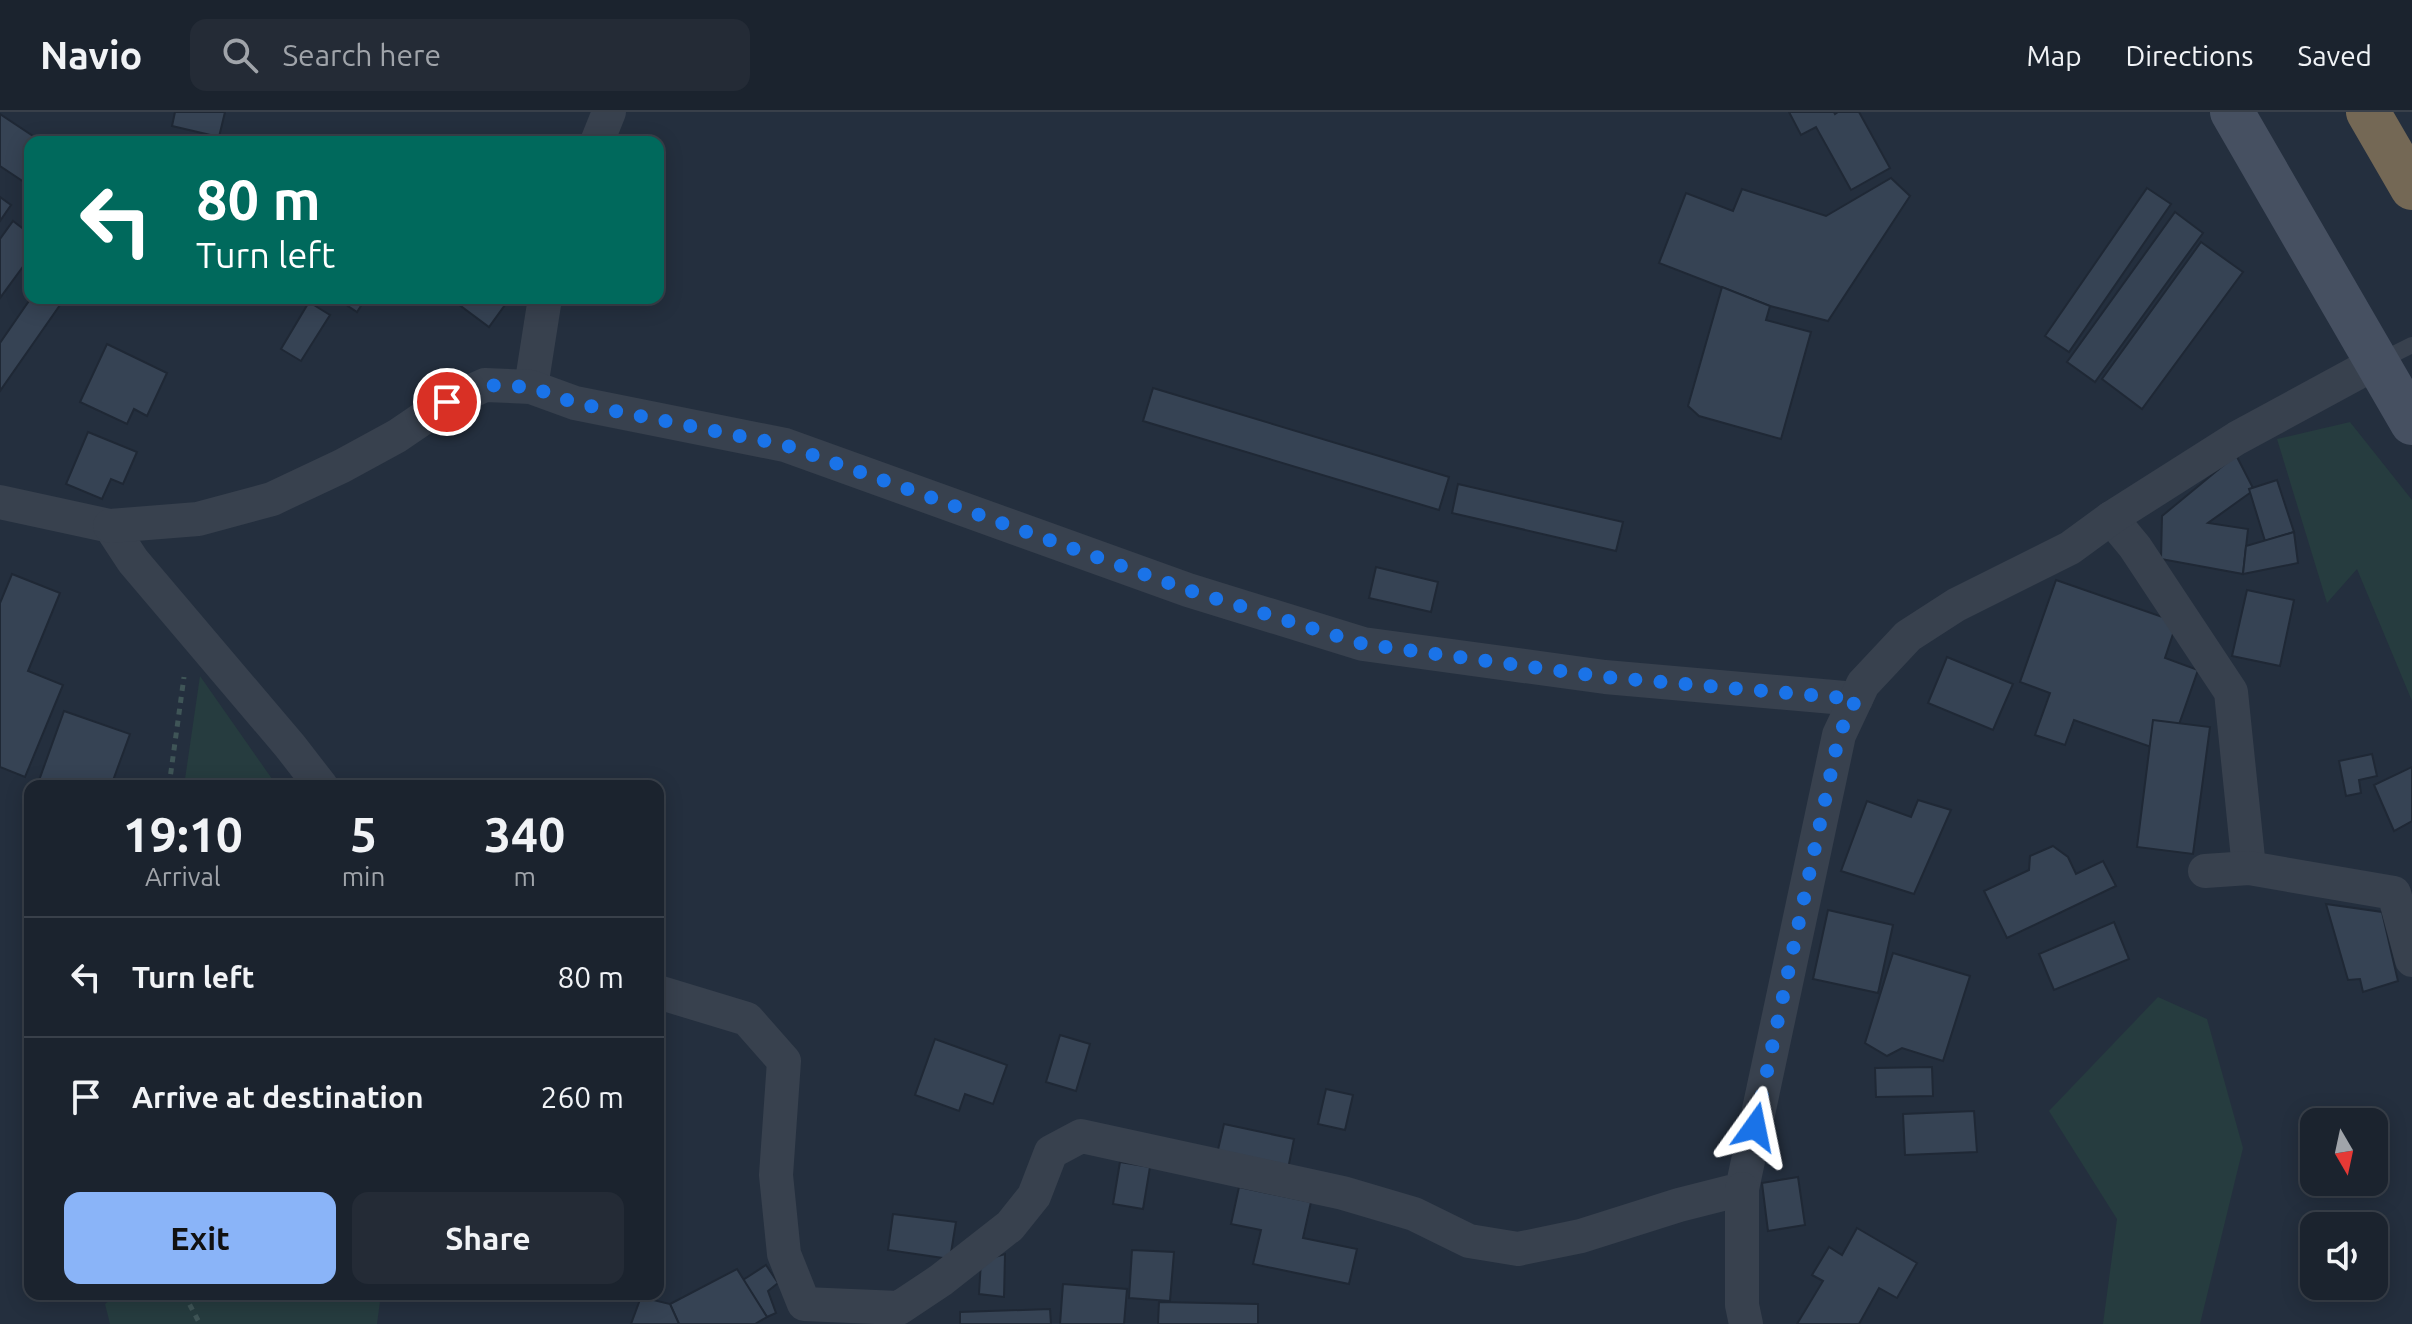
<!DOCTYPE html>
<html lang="en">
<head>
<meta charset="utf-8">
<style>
  body { margin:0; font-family:Ubuntu,sans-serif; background:#242b36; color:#f1f3f6; height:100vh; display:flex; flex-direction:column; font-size:30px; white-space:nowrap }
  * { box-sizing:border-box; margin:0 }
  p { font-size:26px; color:#a0a4aa }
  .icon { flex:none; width:44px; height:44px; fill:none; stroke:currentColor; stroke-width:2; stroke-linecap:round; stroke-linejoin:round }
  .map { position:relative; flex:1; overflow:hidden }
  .details { position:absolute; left:24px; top:668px; width:640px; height:520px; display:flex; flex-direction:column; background:#1b232e; border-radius:16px; box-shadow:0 4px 20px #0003,0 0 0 2px #39404a }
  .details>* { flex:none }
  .top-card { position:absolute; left:24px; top:24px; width:640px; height:168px; border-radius:16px; box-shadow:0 4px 20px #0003,0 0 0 2px #39404a; background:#00695c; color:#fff; overflow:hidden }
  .needle { width:52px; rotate:171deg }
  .tools { position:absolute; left:2300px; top:996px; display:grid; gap:16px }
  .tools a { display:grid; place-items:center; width:88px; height:88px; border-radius:16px; background:#1b232e; box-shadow:0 4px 20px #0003,0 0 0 2px #39404a; font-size:40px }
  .pin { position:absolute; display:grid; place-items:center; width:68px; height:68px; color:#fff; margin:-34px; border:4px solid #fff; border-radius:50%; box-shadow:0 2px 8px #0007 }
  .me { position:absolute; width:88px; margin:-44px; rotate:12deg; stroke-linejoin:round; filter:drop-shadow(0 0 6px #0008) }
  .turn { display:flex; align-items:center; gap:28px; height:168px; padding:0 40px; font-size:36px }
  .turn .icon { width:104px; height:104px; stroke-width:2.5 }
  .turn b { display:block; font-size:56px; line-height:68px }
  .eta { display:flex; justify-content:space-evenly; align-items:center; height:136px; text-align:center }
  .eta b { font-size:48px; font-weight:700; line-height:56px }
  .action { display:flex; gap:16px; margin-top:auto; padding:16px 40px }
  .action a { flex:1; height:92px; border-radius:16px; background:#8ab4f8; color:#111; font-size:32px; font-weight:700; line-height:92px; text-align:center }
  .action a+a { background:#242b36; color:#f1f3f6 }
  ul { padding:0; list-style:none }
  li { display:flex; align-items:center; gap:24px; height:120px; padding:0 40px; border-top:2px solid #39404a }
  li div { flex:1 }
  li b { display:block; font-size:30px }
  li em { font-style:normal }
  header { display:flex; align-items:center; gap:48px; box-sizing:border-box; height:112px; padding:0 40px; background:#1b232e; border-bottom:2px solid #39404a }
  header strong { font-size:38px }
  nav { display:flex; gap:44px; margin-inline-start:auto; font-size:28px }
  .search { width:560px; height:72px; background:#242b36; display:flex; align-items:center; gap:20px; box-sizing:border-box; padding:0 28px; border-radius:16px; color:#a0a4aa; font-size:30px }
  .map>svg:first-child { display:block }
  .green { fill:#263c3f }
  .building { fill:#364354; stroke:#1f2835; stroke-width:2 }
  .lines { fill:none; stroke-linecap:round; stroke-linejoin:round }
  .path { stroke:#3f5557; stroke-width:5; stroke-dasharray:6 6; stroke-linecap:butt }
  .lane { stroke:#38414e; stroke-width:16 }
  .street { stroke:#38414e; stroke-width:34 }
  .secondary { stroke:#465061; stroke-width:44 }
  .highway { stroke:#746855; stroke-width:44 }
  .route { stroke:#1a73e8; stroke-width:14; stroke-dasharray:0 25.2 }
</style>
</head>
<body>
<header>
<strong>Navio</strong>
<div class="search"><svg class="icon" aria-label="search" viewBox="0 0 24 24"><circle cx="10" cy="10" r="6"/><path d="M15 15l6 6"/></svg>Search here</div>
<nav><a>Map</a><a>Directions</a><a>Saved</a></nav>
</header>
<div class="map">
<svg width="2412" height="1212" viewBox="0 0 2412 1212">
  <rect width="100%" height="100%" fill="#242f3e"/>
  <g class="green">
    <path d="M2350 310 2412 388V589L2357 457 2327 491 2277 327Z"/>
    <path d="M200 564 277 674H184Z"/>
    <path d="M2158 885 2207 907 2243 1036 2200 1212H2103L2117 1107 2049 999Z"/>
    <path d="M117 1182H381L377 1212H110L105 1192Z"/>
  </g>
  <g class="building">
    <path d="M175 0H225L219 25 172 14Z"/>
    <path d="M1789 0H1834L1835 2 1838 0H1859L1890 56 1851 78 1816 15 1801 23Z"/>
    <path d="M0 2 42 30H30V74L0 54Z"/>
    <path d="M1891 66 1910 84 1828 209 1770 194 1659 151 1686 81 1733 99 1742 77 1826 104Z"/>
    <path d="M2147 76 2171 92 2069 240 2045 224Z"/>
    <path d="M0 85 11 93 0 109Z"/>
    <path d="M2175 100 2203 121 2095 270 2067 250Z"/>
    <path d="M13 109 30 122V145L0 186V127Z"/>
    <path d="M2201 130 2243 160 2142 297 2102 267Z"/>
    <path d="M1722 175 1770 194 1766 208 1811 220 1781 327 1699 304 1688 294Z"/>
    <path d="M31 186H51L60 193 0 279V231Z"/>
    <path d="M336 186H366L357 200Z"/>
    <path d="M450 186H510L489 215Z"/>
    <path d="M309 190 330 203 301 249 281 237Z"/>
    <path d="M107 232 167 261 147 304 134 297 127 312 80 290Z"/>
    <path d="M1153 276 1449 365 1439 398 1143 309Z"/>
    <path d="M88 320 137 340 123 372 111 367 102 387 66 372Z"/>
    <path d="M2236 343 2254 378 2208 411 2248 417 2243 462 2161 447 2162 404Z"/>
    <path d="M2277 368 2294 420 2265 429 2249 377Z"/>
    <path d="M1458 372 1623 410 1616 439 1452 401Z"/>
    <path d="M2294 420 2298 451 2243 462 2246 434Z"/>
    <path d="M1376 455 1438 470 1431 500 1369 486Z"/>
    <path d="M12 462 60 481 28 559 63 573 25 665 0 655V491Z"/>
    <path d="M2056 468 2177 510 2165 546 2198 558 2176 621 2161 616 2154 636 2074 608 2065 633 2035 623 2050 581 2020 570Z"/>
    <path d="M2247 478 2294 488 2280 554 2232 544Z"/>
    <path d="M1947 545 2013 572 1993 618 1928 591Z"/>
    <path d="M64 599 130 622 111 674H37Z"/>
    <path d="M2153 608 2210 615 2193 742 2137 735Z"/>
    <path d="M2372 642 2377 664 2359 668 2361 681 2346 684 2339 649Z"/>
    <path d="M2412 655V709L2394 719 2374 673Z"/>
    <path d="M1918 688 1951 698 1914 782 1841 759 1867 689 1911 705Z"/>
    <path d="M2053 734 2068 745 2076 762 2103 749 2116 774 2007 826 1984 779 2029 758 2030 744Z"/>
    <path d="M2326 792 2382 800 2398 869 2363 880 2360 867 2348 868Z"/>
    <path d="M1828 798 1893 813 1878 881 1813 867Z"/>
    <path d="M2114 810 2129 847 2054 878 2039 842Z"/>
    <path d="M1893 841 1970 864 1943 949 1902 936 1887 944 1865 931Z"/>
    <path d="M1060 923 1090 932 1076 979 1046 970Z"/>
    <path d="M935 927 1007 953 993 992 965 982 959 999 915 983Z"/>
    <path d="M1932 955 1933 984 1876 985 1875 956Z"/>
    <path d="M1326 977 1353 983 1345 1018 1318 1012Z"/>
    <path d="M1974 999 1977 1040 1905 1043 1903 1002Z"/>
    <path d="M1224 1012 1294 1027 1288 1057 1217 1042Z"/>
    <path d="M1120 1050 1150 1055 1143 1097 1113 1092Z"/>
    <path d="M1798 1065 1805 1113 1768 1119 1762 1071Z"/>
    <path d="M1239 1075 1311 1090 1303 1126 1357 1137 1349 1172 1253 1152 1261 1118 1231 1112Z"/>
    <path d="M893 1102 956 1110 950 1147 888 1138Z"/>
    <path d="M1857 1116 1917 1151 1897 1186 1879 1176 1859 1212H1797L1823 1169 1812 1163 1829 1135 1842 1143Z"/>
    <path d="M1132 1138 1174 1140 1170 1189 1129 1186Z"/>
    <path d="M1005 1142 1004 1185 979 1182 981 1149Z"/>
    <path d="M766 1153 778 1171 768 1179 776 1201 767 1205 743 1168Z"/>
    <path d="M737 1157 767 1205 755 1212H679L670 1192Z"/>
    <path d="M1063 1172 1127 1177 1124 1212H1060Z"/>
    <path d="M641 1185 670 1192 679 1212H631Z"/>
    <path d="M1159 1190 1258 1192V1212H1158Z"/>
    <path d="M1050 1197 1051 1212H960V1200Z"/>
  </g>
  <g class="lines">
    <g class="path">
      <path d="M169 674 184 565"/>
      <path d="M184 1182 200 1212"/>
    </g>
    <path class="lane" d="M2378 250 2412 233"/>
    <g class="street">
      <path d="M597 30 609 0"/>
      <path d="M531 275 545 186"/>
      <path d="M0 390 110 414 133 449 290 634 321 674"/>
      <path d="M2111 406 2135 435 2231 580 2249 756"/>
      <path d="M110 414 198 407 272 387 342 354 397 324 447 290 485 273 531 275 575 291 785 333 1188 478 1363 532 1605 565 1856 587"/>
      <path d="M2205 759 2249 756 2394 781 2412 848"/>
      <path d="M658 880 747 907 784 949 776 1063 784 1142 804 1192 899 1196 941 1168 1010 1114 1034 1084 1051 1040 1081 1024 1343 1081 1414 1102 1469 1129 1518 1137 1581 1124 1679 1093 1742 1077 1839 623 1863 572 1908 524 1956 493 2070 436 2111 406 2237 326 2377 250"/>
      <path d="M1742 1077V1193L1746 1212"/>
    </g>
    <path class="secondary" d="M2232 0 2412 311"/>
    <path class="highway" d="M2368 0 2412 76"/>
  </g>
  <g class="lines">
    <path class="route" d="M447 290 485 273 531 275 575 291 785 333 1188 478 1363 532 1605 565 1856 587 1839 623 1755 1015"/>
  </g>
</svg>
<div class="tools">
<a><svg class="needle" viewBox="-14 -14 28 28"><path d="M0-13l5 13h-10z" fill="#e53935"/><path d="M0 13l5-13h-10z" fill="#a0a4aa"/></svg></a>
<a><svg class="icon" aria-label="sound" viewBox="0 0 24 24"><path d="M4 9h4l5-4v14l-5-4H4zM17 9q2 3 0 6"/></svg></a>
</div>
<div class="pin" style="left:447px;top:290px;background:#d93025"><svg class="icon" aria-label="arrive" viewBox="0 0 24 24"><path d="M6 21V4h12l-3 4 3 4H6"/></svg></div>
<svg class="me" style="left:1755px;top:1015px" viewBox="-20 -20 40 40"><path d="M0-17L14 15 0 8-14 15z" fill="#1a73e8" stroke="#fff" stroke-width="4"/></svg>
<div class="top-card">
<div class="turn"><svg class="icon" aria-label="left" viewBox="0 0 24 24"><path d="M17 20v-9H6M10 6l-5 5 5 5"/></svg><div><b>80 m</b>Turn left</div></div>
</div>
<section class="details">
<div class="eta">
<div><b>19:10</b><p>Arrival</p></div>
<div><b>5</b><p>min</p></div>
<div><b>340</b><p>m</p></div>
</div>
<ul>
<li><svg class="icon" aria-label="left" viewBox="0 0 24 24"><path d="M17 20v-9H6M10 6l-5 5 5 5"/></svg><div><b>Turn left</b></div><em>80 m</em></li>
<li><svg class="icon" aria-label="arrive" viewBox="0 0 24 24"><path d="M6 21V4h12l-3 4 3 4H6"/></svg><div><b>Arrive at destination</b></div><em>260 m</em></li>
</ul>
<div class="action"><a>Exit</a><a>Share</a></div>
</section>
</div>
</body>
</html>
